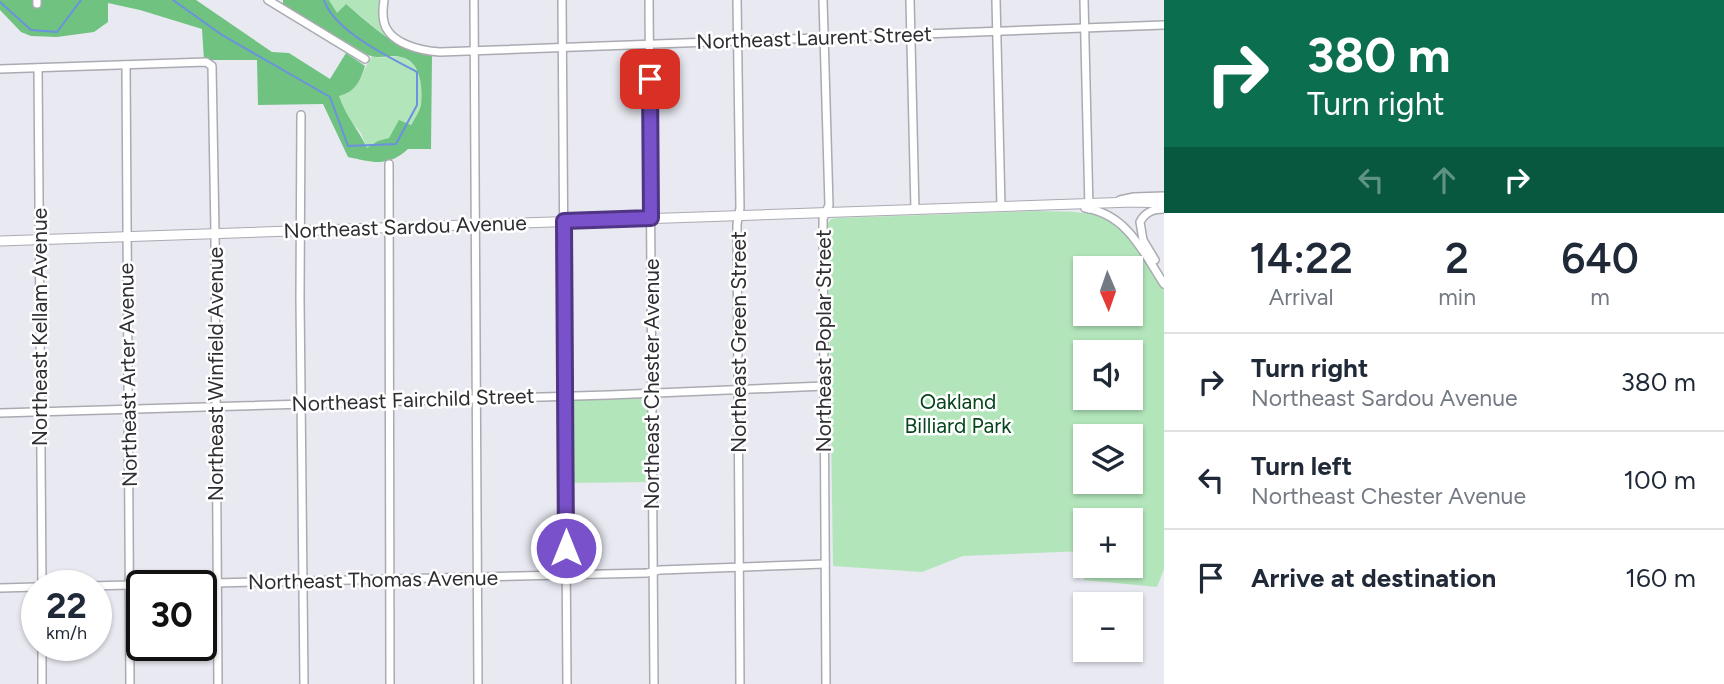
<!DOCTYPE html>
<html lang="en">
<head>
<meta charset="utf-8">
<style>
  body { margin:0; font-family:Figtree,sans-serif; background:#f2f2f3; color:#1f2937; height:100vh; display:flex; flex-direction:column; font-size:26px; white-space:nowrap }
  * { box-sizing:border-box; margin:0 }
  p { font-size:23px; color:#747a83 }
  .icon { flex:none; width:38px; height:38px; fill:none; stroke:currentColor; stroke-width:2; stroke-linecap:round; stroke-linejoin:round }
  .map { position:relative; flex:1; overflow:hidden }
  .details { display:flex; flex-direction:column; background:#fff; width:560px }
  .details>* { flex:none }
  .banner { background:#0b6e4f; color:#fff; overflow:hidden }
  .needle { width:46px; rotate:178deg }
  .controls { position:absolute; left:1073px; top:256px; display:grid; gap:14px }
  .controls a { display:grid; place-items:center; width:70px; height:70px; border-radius:0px; background:#fff; box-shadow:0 2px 5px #0004; font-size:35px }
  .speed { position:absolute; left:21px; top:570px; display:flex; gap:14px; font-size:35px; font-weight:700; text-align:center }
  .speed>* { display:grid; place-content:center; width:91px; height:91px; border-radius:50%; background:#fff; box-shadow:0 2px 5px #0004; line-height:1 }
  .speed small { font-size:18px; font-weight:400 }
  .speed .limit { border:4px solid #111; border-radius:10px; background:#fff; color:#111 }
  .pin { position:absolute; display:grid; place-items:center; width:60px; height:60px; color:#fff; margin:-30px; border-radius:14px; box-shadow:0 4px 10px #0006 }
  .me { position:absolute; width:77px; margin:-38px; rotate:0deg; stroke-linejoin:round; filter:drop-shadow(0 0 5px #0008) }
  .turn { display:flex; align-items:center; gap:24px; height:147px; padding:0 28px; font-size:32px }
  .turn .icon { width:91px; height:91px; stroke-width:2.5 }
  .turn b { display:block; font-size:49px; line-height:60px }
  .lanes { display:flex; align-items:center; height:66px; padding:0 28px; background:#0003; justify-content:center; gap:35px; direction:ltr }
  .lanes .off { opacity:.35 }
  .eta { display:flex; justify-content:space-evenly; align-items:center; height:119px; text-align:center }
  .eta b { font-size:42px; font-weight:600; line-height:49px }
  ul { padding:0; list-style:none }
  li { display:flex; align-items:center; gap:21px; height:98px; padding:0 28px; border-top:2px solid #e0e1e3 }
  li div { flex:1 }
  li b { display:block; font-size:26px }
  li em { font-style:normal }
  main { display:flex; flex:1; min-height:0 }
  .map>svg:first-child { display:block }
  .green { fill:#b2e6ba; fill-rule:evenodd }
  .forest { fill:#6fc280 }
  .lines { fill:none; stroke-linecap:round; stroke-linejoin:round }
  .stream { stroke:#6b91e0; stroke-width:2 }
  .minor-casing { stroke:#aaaab2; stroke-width:10 }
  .major-casing { stroke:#aaaab2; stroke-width:11 }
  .minor { stroke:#fff; stroke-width:7 }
  .major { stroke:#fff; stroke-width:9 }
  .route-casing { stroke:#4f3584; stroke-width:18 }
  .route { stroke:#7952cb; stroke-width:12 }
  .labels { text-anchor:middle; stroke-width:5; stroke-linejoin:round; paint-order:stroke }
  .street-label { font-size:21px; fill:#2e2d31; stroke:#fff }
  .park-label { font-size:21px; fill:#05461c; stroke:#fff }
</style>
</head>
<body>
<main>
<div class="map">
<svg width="1164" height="684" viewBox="0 0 1164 684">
  <rect width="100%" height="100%" fill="#e9e9f2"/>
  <g class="green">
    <path d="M329 0H380V24L385 36 346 4 337 14Z"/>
    <path d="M372 56C382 60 394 54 404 58 427 68 427 109 410 125 399 136 380 140 367 149L361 133 345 115 339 96C361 91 361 72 372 56Z"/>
    <path d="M1037 211C1076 212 1111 208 1135 244 1145 260 1152 276 1164 290V569L1157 587 1084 580 1085 565H1130V520H1085V551L963 556 922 572 833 566 828 223 831 219 838 218ZM1085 268H1130V313H1085ZM1085 352H1130V397H1085ZM1085 436H1130V481H1085Z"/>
    <path d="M651 393 652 482 566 483 565 396Z"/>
  </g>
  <path class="forest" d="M0 0H196L272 52 289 53 330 79 346 53 365 66C360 82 355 92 339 96 346 117 358 129 367 148L378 141 389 138 399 120 411 125C415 118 420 111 421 104 423 88 421 61 401 57 390 54 382 60 368 55L283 5V0H329L337 13 346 4C371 25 397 51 432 55L431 149H408C387 168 373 162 348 157L323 104 258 105 257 60H204L202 29 140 10 108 3V22L94 32 57 37 31 36 21 32 0 10Z"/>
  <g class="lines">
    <g class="stream">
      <path d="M173 0 222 35 330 97 348 146 396 144 417 105V72C389 57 334 31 324 0"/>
      <path d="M0 2 31 30 57 32 81 0"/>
    </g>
    <g class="minor-casing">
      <g id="minor">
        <path d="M37 0V4"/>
        <path d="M268 0 365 59"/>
        <path d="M384 0C383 7 382 15 384 22 389 44 422 51 440 52L1164 25"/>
        <path d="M474 0 478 684"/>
        <path d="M562 0 567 684"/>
        <path d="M649 0 654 684"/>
        <path d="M737 0 740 208 737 224 740 684"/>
        <path d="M823 0 829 205 823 219 826 684"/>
        <path d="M910 0 915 210"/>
        <path d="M996 0 1001 207"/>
        <path d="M1084 0 1089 209"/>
        <path d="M126 65 130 684"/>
        <path d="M38 68 42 586"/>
        <path d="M0 69 206 62 212 66 215 233 218 684"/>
        <path d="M301 115 300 298 304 684"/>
        <path d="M389 164 390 684"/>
        <path d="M1120 200 1134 197 1164 196"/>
        <path d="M1085 208C1127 214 1143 252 1164 284"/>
        <path d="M1155 260 1143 240 1140 222C1145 212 1153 209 1164 209"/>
        <path d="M0 413 609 395 825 386"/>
        <path d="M88 586 647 573 660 570 825 564"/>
        <path d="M0 588 37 587"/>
        <path d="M42 646V684"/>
      </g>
    </g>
    <g class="major-casing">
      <path id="major" d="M0 241 1133 202 1164 203"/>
    </g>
    <use href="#minor" class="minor"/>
    <use href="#major" class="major"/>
  </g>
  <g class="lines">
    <g class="route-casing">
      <path id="route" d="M566 548 564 221 651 218 650 79"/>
    </g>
    <use href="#route" class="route"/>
  </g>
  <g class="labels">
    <g class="street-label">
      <text transform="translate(814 38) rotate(-2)" y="7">Northeast Laurent Street</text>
      <text transform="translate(405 227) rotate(-2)" y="7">Northeast Sardou Avenue</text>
      <text transform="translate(40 327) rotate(-90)" y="7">Northeast Kellam Avenue</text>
      <text transform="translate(824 341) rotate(-90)" y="7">Northeast Poplar Street</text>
      <text transform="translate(739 342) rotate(-90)" y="7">Northeast Green Street</text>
      <text transform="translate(216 374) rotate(-90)" y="7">Northeast Winfield Avenue</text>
      <text transform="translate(128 375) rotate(-91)" y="7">Northeast Arter Avenue</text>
      <text transform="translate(652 384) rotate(-90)" y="7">Northeast Chester Avenue</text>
      <text transform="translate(413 400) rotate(-2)" y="7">Northeast Fairchild Street</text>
      <text transform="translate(373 580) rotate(-1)" y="7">Northeast Thomas Avenue</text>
    </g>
    <g class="park-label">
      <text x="958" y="409">Oakland<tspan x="958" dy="24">Billiard Park</tspan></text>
    </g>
  </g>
</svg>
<div class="controls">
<a><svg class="needle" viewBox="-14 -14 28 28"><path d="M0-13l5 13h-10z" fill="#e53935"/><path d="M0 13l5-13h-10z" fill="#747a83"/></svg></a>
<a><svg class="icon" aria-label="sound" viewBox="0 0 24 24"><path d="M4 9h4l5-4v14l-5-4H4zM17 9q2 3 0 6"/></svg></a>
<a><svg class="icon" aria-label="layers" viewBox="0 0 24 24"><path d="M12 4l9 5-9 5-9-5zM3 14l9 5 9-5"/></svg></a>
<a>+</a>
<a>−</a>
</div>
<div class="speed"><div>22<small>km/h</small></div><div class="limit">30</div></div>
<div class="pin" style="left:650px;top:79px;background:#d93025"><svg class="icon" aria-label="arrive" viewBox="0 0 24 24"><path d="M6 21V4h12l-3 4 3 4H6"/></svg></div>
<svg class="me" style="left:566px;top:548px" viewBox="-20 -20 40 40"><circle r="17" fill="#7952cb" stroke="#fff" stroke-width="3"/><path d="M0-11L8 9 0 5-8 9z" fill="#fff"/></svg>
</div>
<section class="details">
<div class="banner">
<div class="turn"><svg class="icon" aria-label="right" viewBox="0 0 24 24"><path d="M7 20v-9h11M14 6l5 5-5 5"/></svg><div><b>380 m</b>Turn right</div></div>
<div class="lanes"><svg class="icon off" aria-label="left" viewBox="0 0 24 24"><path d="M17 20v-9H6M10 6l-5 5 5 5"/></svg><svg class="icon off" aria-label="ahead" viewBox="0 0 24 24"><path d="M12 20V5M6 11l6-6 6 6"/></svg><svg class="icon" aria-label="right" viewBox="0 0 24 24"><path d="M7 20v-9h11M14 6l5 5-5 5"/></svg></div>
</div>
<div class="eta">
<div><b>14:22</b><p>Arrival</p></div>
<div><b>2</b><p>min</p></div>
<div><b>640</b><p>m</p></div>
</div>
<ul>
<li><svg class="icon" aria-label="right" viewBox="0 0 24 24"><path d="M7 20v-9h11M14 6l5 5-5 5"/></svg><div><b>Turn right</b><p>Northeast Sardou Avenue</p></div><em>380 m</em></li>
<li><svg class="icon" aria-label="left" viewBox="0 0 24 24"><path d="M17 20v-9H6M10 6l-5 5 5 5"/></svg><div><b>Turn left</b><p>Northeast Chester Avenue</p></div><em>100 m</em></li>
<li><svg class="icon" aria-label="arrive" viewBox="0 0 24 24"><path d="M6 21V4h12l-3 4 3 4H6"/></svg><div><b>Arrive at destination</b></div><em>160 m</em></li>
</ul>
</section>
</main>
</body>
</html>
